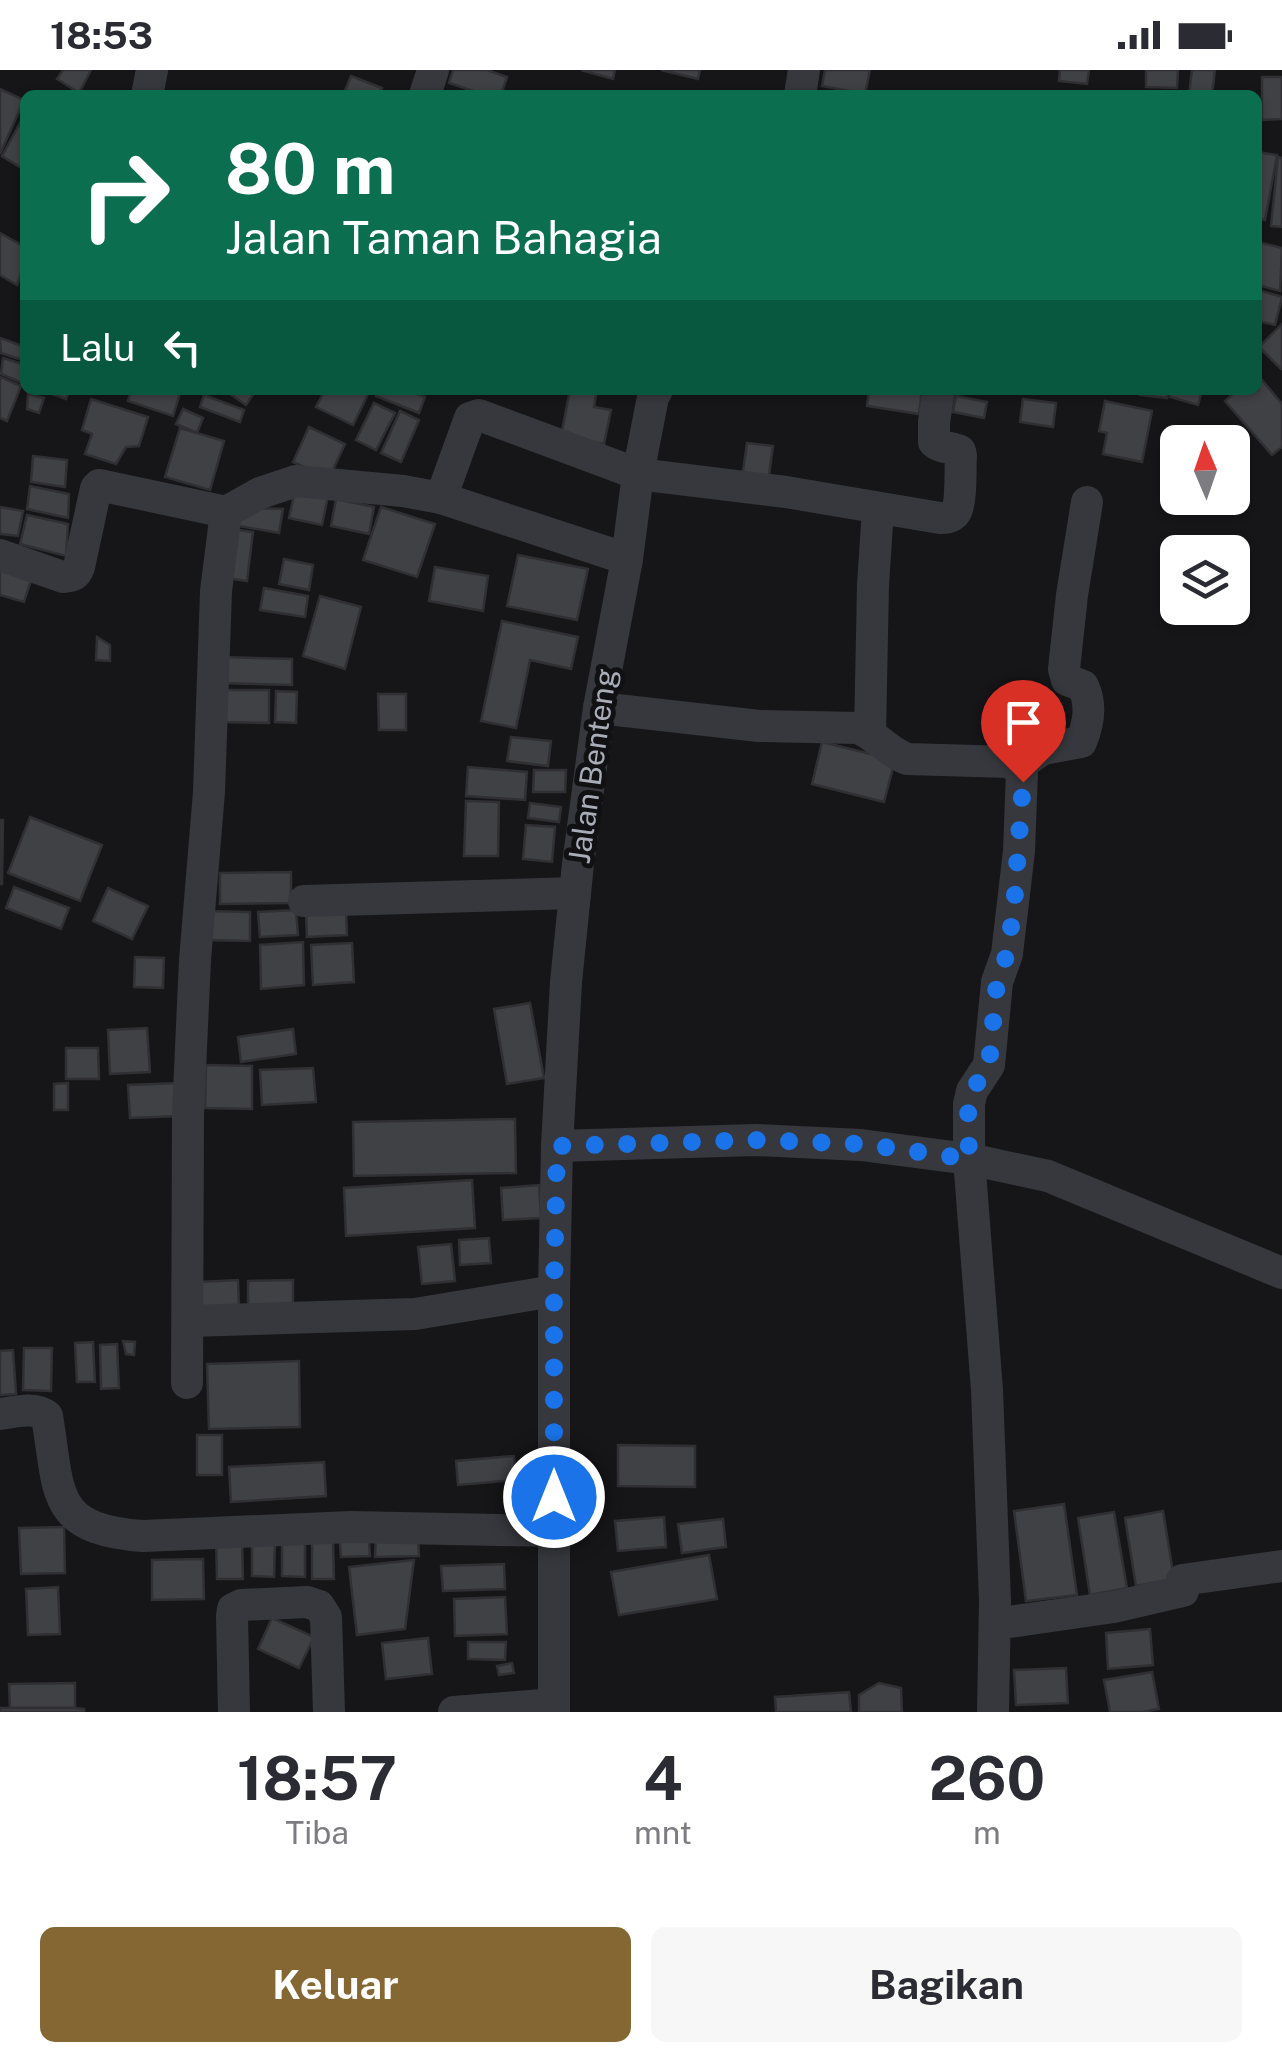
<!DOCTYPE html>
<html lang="id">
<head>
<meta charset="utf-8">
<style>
  body { margin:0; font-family:"Public Sans",sans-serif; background:#f7f7f7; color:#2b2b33; height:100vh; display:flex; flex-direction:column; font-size:38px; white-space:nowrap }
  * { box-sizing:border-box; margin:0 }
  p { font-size:32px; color:#7c7c81 }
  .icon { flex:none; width:55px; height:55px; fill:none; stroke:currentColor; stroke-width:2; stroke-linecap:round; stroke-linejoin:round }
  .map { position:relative; height:1642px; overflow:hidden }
  .panel { display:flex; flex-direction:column; background:#fff; flex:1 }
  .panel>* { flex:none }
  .guide { position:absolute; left:20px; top:20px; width:1242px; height:305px; border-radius:15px; box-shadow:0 2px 8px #0004; background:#0b6e4f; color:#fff; overflow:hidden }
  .needle { width:65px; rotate:358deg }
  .controls { position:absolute; left:1160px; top:355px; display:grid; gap:20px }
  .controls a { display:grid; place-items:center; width:90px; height:90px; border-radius:15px; background:#fff; box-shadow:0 2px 8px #0004; font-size:50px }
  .pin { position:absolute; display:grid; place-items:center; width:85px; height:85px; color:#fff; margin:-102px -42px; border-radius:50% 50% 50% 0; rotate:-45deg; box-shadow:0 0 10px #0007 }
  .pin .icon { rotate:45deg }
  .me { position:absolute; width:110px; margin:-55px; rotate:0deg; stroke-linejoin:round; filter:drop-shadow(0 0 8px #0008) }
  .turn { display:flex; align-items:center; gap:35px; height:210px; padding:0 40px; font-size:45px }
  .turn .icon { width:130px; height:130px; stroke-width:2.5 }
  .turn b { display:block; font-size:70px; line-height:85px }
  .then { display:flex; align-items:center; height:95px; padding:0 40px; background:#0003; gap:20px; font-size:38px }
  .eta { display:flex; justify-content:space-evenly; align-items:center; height:170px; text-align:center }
  .eta b { font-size:60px; font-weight:700; line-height:70px }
  .primary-button { display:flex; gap:20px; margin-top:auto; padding:20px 40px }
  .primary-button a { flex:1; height:115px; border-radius:15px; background:#856733; color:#fff; font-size:40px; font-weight:700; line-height:115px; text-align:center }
  .primary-button a+a { background:#f7f7f7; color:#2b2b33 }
  .status { display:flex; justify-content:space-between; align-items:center; height:70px; padding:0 50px; background:#fff; direction:ltr }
  .status svg { height:28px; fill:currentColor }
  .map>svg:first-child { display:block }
  .building { fill:#404145; stroke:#303034; stroke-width:2.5 }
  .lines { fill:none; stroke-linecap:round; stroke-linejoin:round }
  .minor { stroke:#37383d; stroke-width:32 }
  .route { stroke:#1a73e8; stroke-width:18; stroke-dasharray:0 32.4 }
  .labels { text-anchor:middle; stroke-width:10; stroke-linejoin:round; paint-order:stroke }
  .street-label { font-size:30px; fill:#a8adb8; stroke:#111113 }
</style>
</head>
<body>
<div class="status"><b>18:53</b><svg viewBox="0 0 49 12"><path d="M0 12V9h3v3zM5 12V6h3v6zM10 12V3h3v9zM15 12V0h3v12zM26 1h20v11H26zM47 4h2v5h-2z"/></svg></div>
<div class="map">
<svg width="1282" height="1642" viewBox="0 0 1282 1642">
  <rect width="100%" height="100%" fill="#161618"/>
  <g class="building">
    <path d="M63 0H91L79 23 57 9Z"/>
    <path d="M453 0H487L507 7 501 25H485L449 13Z"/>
    <path d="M581 0H615L613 9Z"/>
    <path d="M661 0H700L698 9Z"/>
    <path d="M825 0H870L865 24 822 16Z"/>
    <path d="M1060 0H1089L1087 14 1059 11Z"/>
    <path d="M1146 0H1178L1177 18 1146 17Z"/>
    <path d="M1192 0H1215L1212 25H1189Z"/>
    <path d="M351 6 382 18 379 25H343Z"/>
    <path d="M1262 7H1282V49L1262 50Z"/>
    <path d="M0 19 24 30 0 84Z"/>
    <path d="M25 44V95L23 99 2 86Z"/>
    <path d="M1258 82 1277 85 1265 150 1258 149Z"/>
    <path d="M1278 87 1282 88V157L1271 156Z"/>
    <path d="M0 163 25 177V194L17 215 0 205Z"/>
    <path d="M1258 172 1282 178 1280 221 1258 215Z"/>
    <path d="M1258 220 1282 227 1275 255 1258 251Z"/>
    <path d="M1282 254V298L1281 299 1259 277Z"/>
    <path d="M0 268 25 277V291L1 283Z"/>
    <path d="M3 288 25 295V314L1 304Z"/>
    <path d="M1258 305 1282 334V377L1272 385 1225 331 1237 320H1258Z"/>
    <path d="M0 307 21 316 7 351 0 348Z"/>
    <path d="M42 320H69L66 329Z"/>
    <path d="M131 320H181L173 346 128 331Z"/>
    <path d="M233 320H256L246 335 230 324Z"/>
    <path d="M325 320H370L353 355 316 337Z"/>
    <path d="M378 320H407L425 327 419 343 376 326Z"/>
    <path d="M570 320H597L594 337 611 340 604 374 561 366Z"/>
    <path d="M869 320H922L919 344 867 336Z"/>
    <path d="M1141 320H1168L1167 328 1140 325Z"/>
    <path d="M1172 320H1202L1198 335 1170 327Z"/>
    <path d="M28 324 44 328 39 343 27 339Z"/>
    <path d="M204 325 244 340 240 352 200 337Z"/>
    <path d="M956 326 987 332 984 348 953 342Z"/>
    <path d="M91 329 148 347 139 376 126 377 116 394 85 384 92 364 82 360Z"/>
    <path d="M1023 329 1056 333 1053 357 1020 352Z"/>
    <path d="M1105 331 1152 341 1142 392 1103 384 1107 363 1099 361Z"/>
    <path d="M374 333 395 343 376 380 356 370Z"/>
    <path d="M183 339 203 348 197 363 176 354Z"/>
    <path d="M400 341 419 350 401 392 381 383Z"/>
    <path d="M309 357 345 374 329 408 293 392Z"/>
    <path d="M180 358 224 371 210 420 165 407Z"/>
    <path d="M747 373 773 376 768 412 742 408Z"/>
    <path d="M33 386 67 390 65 417 31 412Z"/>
    <path d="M30 416 69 424 68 448 27 439Z"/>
    <path d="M295 420 328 426 322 455 289 448Z"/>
    <path d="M336 429 374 437 369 464 331 456Z"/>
    <path d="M0 437 23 441 18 466 0 464Z"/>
    <path d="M381 437 435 454 417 507 363 490Z"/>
    <path d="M240 438 283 439 279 463 234 455Z"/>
    <path d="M27 445 68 454 66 486 20 474Z"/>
    <path d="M232 459 253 462 247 511 226 508Z"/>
    <path d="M518 485 588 499 577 550 507 536Z"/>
    <path d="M0 487 35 498 24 532 0 525Z"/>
    <path d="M284 489 313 495 309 520 279 514Z"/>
    <path d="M435 497 488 506 483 541 429 531Z"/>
    <path d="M264 518 308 526 305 547 260 540Z"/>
    <path d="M320 526 361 537 345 599 303 586Z"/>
    <path d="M502 551 578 567 571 599 530 590 516 658 481 651Z"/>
    <path d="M97 567 110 575V591L96 590Z"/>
    <path d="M223 587 292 589V615L222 613Z"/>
    <path d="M220 620H269V653L220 652Z"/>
    <path d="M276 621 297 622 296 653 275 652Z"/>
    <path d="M378 624H406V660H379Z"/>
    <path d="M511 667 551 671 548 696 507 691Z"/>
    <path d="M822 672 895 690 884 732 812 714Z"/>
    <path d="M468 697 527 702 525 730 466 726Z"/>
    <path d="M534 700H566L565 722H533Z"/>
    <path d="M466 731 499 732 498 786H464Z"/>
    <path d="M530 733 561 737 559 752 528 748Z"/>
    <path d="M30 747 102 775 80 831 8 803Z"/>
    <path d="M0 750H3L2 814H0Z"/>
    <path d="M526 755 555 757 552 792 523 789Z"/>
    <path d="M291 802V833L220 834V803Z"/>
    <path d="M14 817 69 838 61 859 6 838Z"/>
    <path d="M108 818 148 836 132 869 93 851Z"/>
    <path d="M296 840 298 865 260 867 258 842Z"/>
    <path d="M205 841 250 842V871L204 870Z"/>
    <path d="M346 841 347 865 307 867 306 843Z"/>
    <path d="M303 872 304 915 261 919 260 875Z"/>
    <path d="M352 873 354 912 313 915 311 875Z"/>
    <path d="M135 887 164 888 163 918 134 917Z"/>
    <path d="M530 933 544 1008 507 1014 494 939Z"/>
    <path d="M147 958 150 1002 110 1004 108 960Z"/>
    <path d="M293 959 296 984 241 992 238 967Z"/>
    <path d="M66 978H98L99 1009H66Z"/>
    <path d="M206 995 252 996V1039L205 1038Z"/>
    <path d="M313 998 316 1032 262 1035 260 1000Z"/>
    <path d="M68 1013V1040H54V1014Z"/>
    <path d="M180 1013 181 1046 130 1048 128 1015Z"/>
    <path d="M515 1049 516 1103 354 1106 353 1052Z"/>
    <path d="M472 1110 475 1158 346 1166 344 1118Z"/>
    <path d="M539 1115 541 1148 503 1150 501 1118Z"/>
    <path d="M489 1168 491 1193 460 1195 459 1170Z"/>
    <path d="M451 1174 455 1211 422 1214 418 1177Z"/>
    <path d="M238 1210 239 1238 201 1239 200 1212Z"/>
    <path d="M293 1210V1238L248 1239V1211Z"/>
    <path d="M123 1271 135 1272 134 1285 126 1284Z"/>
    <path d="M93 1272 95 1312H77L75 1273Z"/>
    <path d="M117 1274 119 1318 101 1319 100 1275Z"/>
    <path d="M24 1278H52L51 1321 23 1320Z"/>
    <path d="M13 1280 16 1324 0 1325V1281Z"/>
    <path d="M299 1291 300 1357 209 1359 207 1294Z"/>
    <rect x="197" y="1365" width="25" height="40"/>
    <path d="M618 1375 695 1376V1417L618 1416Z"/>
    <path d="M514 1386 516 1410 458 1415 456 1391Z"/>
    <path d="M324 1392 326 1426 231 1432 229 1397Z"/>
    <path d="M1064 1434 1077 1525 1026 1531 1014 1441Z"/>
    <path d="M1163 1441 1174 1509 1136 1516 1125 1448Z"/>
    <path d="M1114 1442 1127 1518 1090 1525 1078 1448Z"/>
    <path d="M664 1447 666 1477 618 1481 615 1451Z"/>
    <path d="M723 1449 726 1477 682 1483 678 1454Z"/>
    <path d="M64 1457 65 1503 21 1504 19 1458Z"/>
    <path d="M368 1460 370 1486 341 1487 339 1461Z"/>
    <path d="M282 1466H305V1507L282 1506Z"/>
    <path d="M376 1466 418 1468 419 1486 375 1487Z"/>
    <path d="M216 1467H242L243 1509H217Z"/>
    <path d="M252 1467 275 1468 274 1507 252 1506Z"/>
    <path d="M333 1471 334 1509H312V1472Z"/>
    <path d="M709 1485 717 1529 619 1545 611 1502Z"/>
    <path d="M203 1489 204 1529 152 1530V1490Z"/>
    <path d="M414 1490 405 1559 357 1565 349 1497Z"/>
    <path d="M504 1494 505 1519 443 1521 441 1496Z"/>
    <path d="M58 1517 60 1564 28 1565 26 1519Z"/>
    <path d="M505 1527 507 1564 455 1566 454 1529Z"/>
    <path d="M272 1548 314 1567 299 1598 258 1579Z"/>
    <path d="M1150 1559 1153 1595 1108 1599 1106 1563Z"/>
    <path d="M428 1568 432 1604 386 1609 382 1573Z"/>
    <path d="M468 1572H506L505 1590 468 1589Z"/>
    <path d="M512 1593 514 1603 499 1605 497 1596Z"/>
    <path d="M1066 1598 1068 1633 1016 1635 1014 1600Z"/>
    <path d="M1152 1602 1159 1639 1142 1642H1110L1104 1610Z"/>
    <path d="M75 1613V1638H10L9 1614Z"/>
    <path d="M879 1613 901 1618 902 1642H859V1625Z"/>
    <path d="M849 1622 851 1642H776L775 1627Z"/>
    <path d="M0 1638H75L84 1639V1642H0Z"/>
  </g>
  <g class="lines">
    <g class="minor">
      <path d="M147 25 152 0"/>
      <path d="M425 25 433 0"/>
      <path d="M800 25 804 0"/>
      <path d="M441 428 470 348 479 345 638 404 786 422 940 448C945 448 951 448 955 443 962 434 960 398 961 386L960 381C952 377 940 378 934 372V352L939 320"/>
      <path d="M0 485 63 507C72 506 76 506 79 497L96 418 99 415 226 442 260 423 296 411 403 421 441 428 627 489"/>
      <path d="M599 638 759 656 858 658C876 665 888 682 907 689L1009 692 1022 701 1019 781 1007 884 997 912 989 995 972 1021 969 1034V1089L987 1320 995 1531 993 1642"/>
      <path d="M870 664 873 515 878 439"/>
      <path d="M1018 696 1043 679 1081 672C1089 653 1092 635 1083 616L1067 610 1064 599 1072 525 1087 432"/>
      <path d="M304 831 575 823"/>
      <path d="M557 1076 756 1070 861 1075 969 1089 1048 1106 1282 1203"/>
      <path d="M189 1251 415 1244 554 1221"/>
      <path d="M187 1313 188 1044 195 890 209 722 216 521 226 442"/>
      <path d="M0 1344C15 1342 35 1336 47 1346 60 1424 50 1459 143 1466L351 1457 554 1461"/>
      <path d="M995 1554 1114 1537 1183 1521 1182 1510 1282 1496"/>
      <path d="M234 1642 232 1546 233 1539 241 1535 307 1532 319 1536 326 1547 329 1642"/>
      <path d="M454 1642 554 1634"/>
      <path d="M554 1642V1221L557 1076 566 912 578 794 599 638 627 489 638 404 653 327 657 320"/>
    </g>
  </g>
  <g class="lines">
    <path class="route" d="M554 1427V1221L557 1076 756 1070 862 1074 969 1089 968 1034 972 1021 989 995 997 912 1007 884 1014 837 1023 712"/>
  </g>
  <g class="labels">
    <g class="street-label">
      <text transform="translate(593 696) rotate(-82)" y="10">Jalan Benteng</text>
    </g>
  </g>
</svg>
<div class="controls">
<a><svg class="needle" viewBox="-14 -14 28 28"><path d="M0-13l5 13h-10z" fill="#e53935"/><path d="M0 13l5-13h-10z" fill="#7c7c81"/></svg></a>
<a><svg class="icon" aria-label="layers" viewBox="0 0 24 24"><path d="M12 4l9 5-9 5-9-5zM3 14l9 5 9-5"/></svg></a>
</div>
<div class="pin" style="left:1023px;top:712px;background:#d93025"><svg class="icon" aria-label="arrive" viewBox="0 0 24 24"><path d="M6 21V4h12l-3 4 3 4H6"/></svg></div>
<svg class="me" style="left:554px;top:1427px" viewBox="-20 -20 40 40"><circle r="17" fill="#1a73e8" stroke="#fff" stroke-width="3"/><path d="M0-11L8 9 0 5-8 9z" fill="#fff"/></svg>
<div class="guide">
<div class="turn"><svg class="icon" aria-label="right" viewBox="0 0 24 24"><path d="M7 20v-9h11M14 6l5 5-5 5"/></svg><div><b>80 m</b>Jalan Taman Bahagia</div></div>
<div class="then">Lalu<svg class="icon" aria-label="left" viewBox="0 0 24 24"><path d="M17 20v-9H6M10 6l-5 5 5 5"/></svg></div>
</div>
</div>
<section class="panel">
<div class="eta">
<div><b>18:57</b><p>Tiba</p></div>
<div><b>4</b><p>mnt</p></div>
<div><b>260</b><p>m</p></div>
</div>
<div class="primary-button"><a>Keluar</a><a>Bagikan</a></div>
</section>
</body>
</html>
